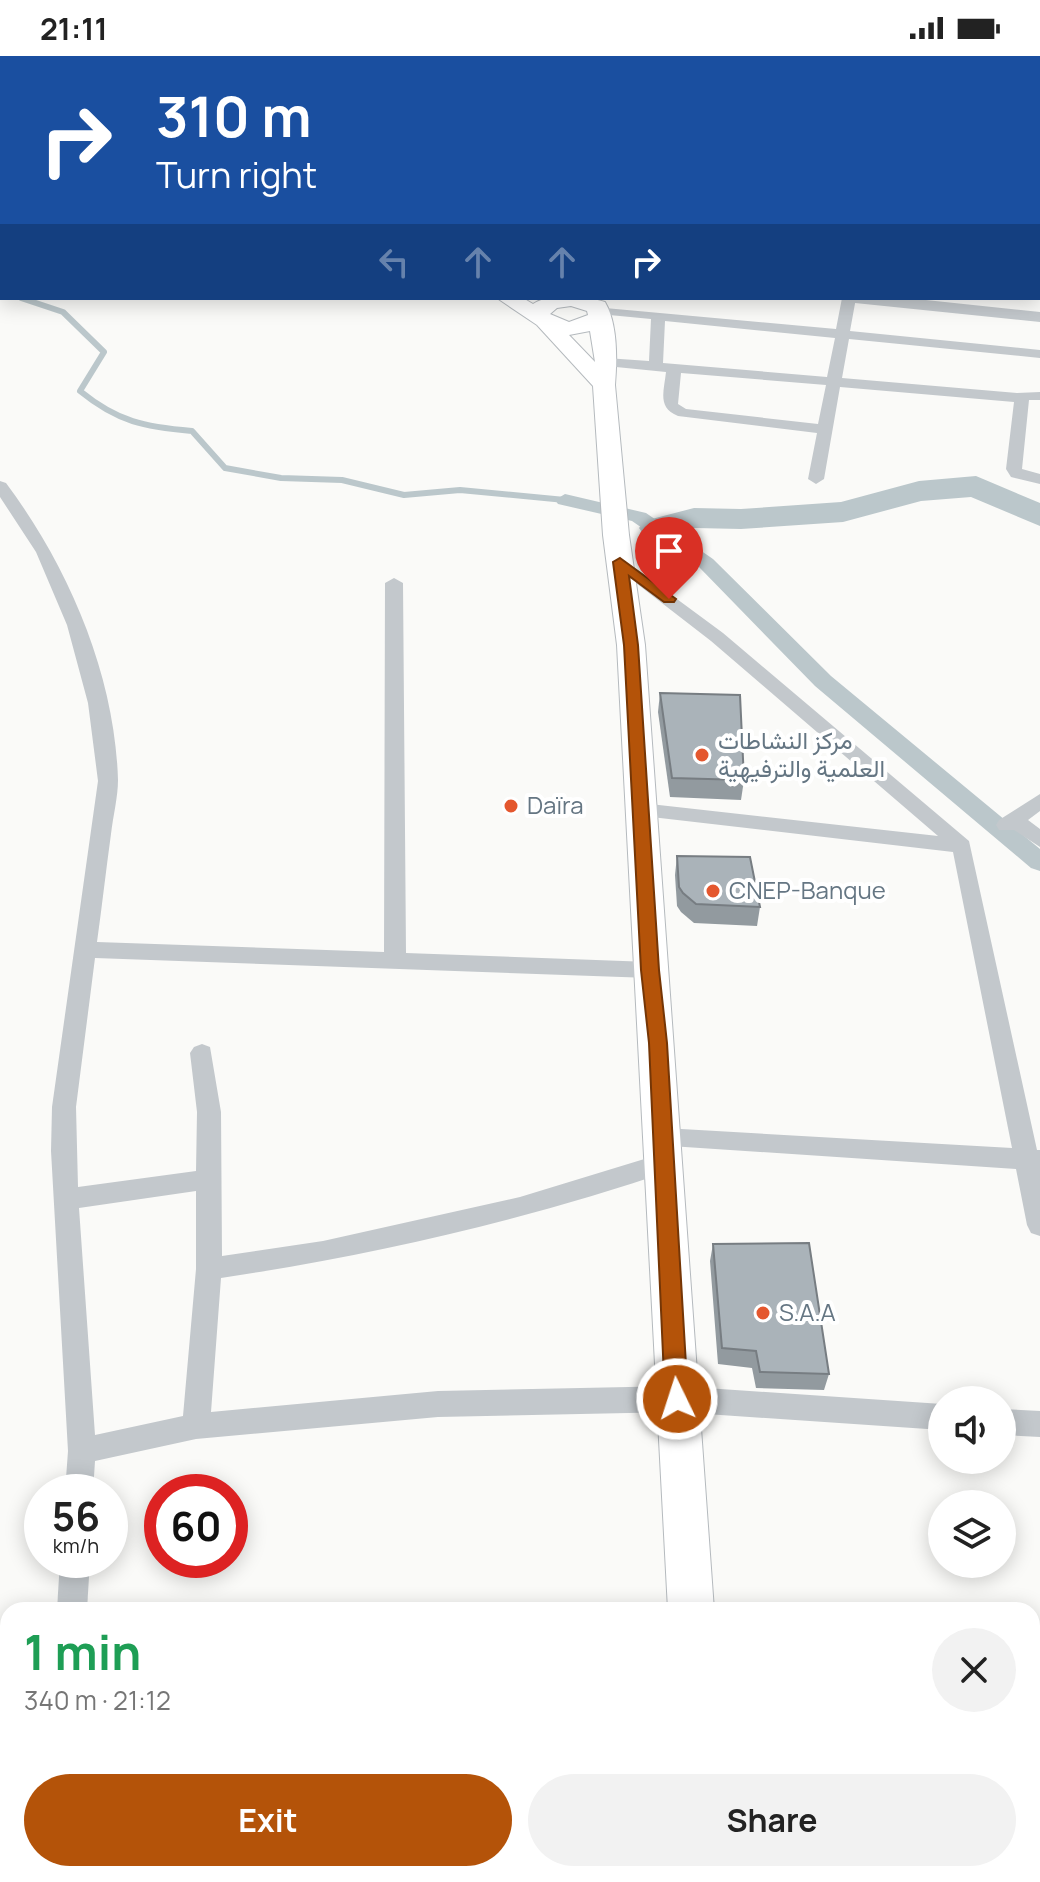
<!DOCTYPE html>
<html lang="en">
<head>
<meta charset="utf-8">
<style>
  body { margin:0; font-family:Manrope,Vazirmatn,sans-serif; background:#f2f2f2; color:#222; height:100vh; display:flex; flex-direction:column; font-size:30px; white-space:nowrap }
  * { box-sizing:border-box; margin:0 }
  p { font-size:26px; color:#767676 }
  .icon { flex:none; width:44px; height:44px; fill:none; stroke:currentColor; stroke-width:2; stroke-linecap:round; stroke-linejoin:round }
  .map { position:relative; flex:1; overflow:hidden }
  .drawer { position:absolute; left:0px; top:1546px; width:1040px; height:280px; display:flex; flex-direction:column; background:#fff; border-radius:24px 24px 0 0; box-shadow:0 4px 20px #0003 }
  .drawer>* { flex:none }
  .top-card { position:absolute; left:0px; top:0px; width:1040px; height:244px; box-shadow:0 4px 20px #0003; background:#1a4fa0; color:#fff; overflow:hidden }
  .tools { position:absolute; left:928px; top:1330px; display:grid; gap:16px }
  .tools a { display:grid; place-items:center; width:88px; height:88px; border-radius:50%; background:#fff; box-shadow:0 4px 20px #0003; font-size:40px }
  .speed { position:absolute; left:24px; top:1418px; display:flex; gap:16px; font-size:40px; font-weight:700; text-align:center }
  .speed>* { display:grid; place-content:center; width:104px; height:104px; border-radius:50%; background:#fff; box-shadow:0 4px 20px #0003; line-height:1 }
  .speed small { font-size:20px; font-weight:400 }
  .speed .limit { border:12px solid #d22; background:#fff; color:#111 }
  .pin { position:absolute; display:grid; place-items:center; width:68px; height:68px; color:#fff; margin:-82px -34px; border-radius:50% 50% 50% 0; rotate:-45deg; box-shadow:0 0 8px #0007 }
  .pin .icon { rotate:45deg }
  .me { position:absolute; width:88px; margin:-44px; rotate:356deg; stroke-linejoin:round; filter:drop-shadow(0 0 6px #0008) }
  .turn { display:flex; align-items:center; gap:28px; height:168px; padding:0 24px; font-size:36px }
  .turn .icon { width:104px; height:104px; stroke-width:2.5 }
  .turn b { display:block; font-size:56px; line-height:68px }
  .lanes { display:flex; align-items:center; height:76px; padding:0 24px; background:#0003; justify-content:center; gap:40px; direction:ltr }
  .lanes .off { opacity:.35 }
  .round { display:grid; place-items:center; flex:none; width:84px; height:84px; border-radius:42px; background:#f2f2f2 }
  .headline { display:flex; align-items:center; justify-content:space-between; height:136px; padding:0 24px }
  h1 { font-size:48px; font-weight:700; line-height:60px; color:#1e9e55 }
  .action { display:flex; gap:16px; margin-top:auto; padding:16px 24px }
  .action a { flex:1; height:92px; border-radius:48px; background:#b45309; color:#fff; font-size:32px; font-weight:700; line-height:92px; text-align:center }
  .action a+a { background:#f2f2f2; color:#222 }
  .status { display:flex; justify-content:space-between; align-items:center; height:56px; padding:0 40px; background:#fff; direction:ltr }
  .status svg { height:22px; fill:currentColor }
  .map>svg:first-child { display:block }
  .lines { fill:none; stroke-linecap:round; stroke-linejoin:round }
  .stream { stroke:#bbc7cb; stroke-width:6 }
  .canal { fill:#bbc7cb; fill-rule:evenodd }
  .river { fill:#bbc7cb; fill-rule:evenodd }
  .primary-casing { stroke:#b5babe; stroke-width:2 }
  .minor { fill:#c3c8cc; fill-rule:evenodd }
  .tertiary { fill:#c3c8cc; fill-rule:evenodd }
  .primary { fill:#fff; fill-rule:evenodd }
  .wall { fill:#929a9f }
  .building { fill:#aab3b9; stroke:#777d82; stroke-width:2 }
  .route { fill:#b45309; stroke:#753606; stroke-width:2 }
  .poi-dot { fill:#e4572e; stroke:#fff; stroke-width:3 }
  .labels { text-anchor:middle; stroke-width:8; stroke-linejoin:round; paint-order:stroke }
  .poi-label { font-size:24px; fill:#657683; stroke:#fff; text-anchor:start }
</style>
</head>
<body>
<div class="status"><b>21:11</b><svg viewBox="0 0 49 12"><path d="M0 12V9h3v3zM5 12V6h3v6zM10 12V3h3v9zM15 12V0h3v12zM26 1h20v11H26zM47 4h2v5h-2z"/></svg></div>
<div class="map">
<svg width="1040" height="1826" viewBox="0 0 1040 1826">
  <rect width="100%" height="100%" fill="#fafaf8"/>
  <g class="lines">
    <path class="stream" d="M21 242 63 256 104 296 80 335C118 366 145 371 192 375L225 412 281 422 342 424 404 439 460 434 565 444"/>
    <path class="canal" d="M565 438 646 457 713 503 831 620 1040 793V815L1031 812 815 630 699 511 632 465 558 448 555 444Z"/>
    <path class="river" d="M976 420 1040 447V470L971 441 921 445 843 466 741 473 695 472 656 482 644 479 639 472 644 465 694 452 741 453 841 446 919 425Z"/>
    <g class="primary-casing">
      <g id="primary">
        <rect x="0" y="42" width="2" height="12"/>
        <path d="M497 242H523L533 248C551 236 585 240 605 246 618 268 617 305 615 329L629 479 645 589 714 1554H668L617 589 603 479 593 330 537 269ZM571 250 587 255 588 259 569 266 550 258 557 252ZM590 275 595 306 569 279Z"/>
        <rect x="679" y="1818" width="52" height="8"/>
      </g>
    </g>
    <g class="minor">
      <path d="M347 0H362L363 2H348Z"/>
      <path d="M526 0H545L546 2H527Z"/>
      <path d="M842 242H856L850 275 1040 294V302L849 283 842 322 1017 337 1040 336V344H1029L1022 413 1040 418V428L1011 421 1006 413 1014 346 840 331 824 423 816 428 808 423 817 377 678 360C657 352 664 335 666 316L606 310 599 306 606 302 649 305 651 263 599 258 594 257V251L836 273ZM665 265 835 282 827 321 663 307ZM681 317 826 329 818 368 686 353 678 348Z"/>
      <path d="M0 425 6 427C68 510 115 618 118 724 118 741 113 760 111 778 106 814 102 850 97 886L384 896 385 527 394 522 403 527 406 897 650 906 658 908 661 914 658 920 650 922 95 902 76 1051 78 1131 196 1115 197 1056 190 997 194 991 202 988 210 991 221 1056 222 1200 323 1185 520 1141 664 1097 673 1100 676 1107 673 1114C526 1164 374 1199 221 1222L211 1356 438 1335 677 1330 942 1348V1374L677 1356 438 1361 196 1383 95 1405 93 1436H65L68 1395 51 1095 52 1051 98 725 88 647 67 569 36 496 0 441ZM196 1135V1213L183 1360 95 1379 79 1152Z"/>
      <path d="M620 501 723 577 969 785 1037 1094H1040V1180L1031 1177 1027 1169 1016 1113 655 1089 652 1082 655 1075 664 1072 1012 1092 953 796 634 759 631 754 641 747 938 780 711 585 614 510 611 506Z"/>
      <path d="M1040 738V755L1028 764 1040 773V791L1014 774H999L996 769 999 764Z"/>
      <path d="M1002 1353 1040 1355V1381L1002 1379Z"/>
      <path d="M60 1504H90L87 1554H57Z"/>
      <rect x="1032" y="1780" width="8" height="32"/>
      <rect x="43" y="1818" width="34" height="8"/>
    </g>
    <path class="tertiary" d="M846 242H907L1040 256V266L855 247Z"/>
    <use href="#primary" class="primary"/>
  </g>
  <g class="wall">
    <path d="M660 637 744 724 741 744 670 741 658 656Z"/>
    <path d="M677 800 760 851 757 870 694 867 681 856 677 850 675 819Z"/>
    <path d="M713 1188 829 1318 824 1334 756 1332 752 1312 718 1308 710 1205Z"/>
  </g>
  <g class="building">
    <path d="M660 637 740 639 744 724 672 722Z"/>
    <path d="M677 800 750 801 760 851 696 848 683 837 679 831Z"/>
    <path d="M809 1187 829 1318 760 1316 756 1295 722 1292 713 1188Z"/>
  </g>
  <path class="route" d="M620 502 676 543 674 546H664L629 520 638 589 659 914 667 987 688 1343 685 1350 677 1353 669 1350 665 1343 649 987 641 914 624 589 613 506Z"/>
  <g class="poi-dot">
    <circle cx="702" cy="699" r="8"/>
    <circle cx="511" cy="750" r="8"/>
    <circle cx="713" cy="835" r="8"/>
    <circle cx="763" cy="1257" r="8"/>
  </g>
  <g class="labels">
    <g class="poi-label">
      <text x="718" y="693">مركز النشاطات<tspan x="718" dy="28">العلمية والترفيهية</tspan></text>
      <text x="527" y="758">Daïra</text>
      <text x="729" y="843">CNEP-Banque</text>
      <text x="779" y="1265">S.A.A</text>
    </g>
  </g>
</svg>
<div class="tools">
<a><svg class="icon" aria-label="sound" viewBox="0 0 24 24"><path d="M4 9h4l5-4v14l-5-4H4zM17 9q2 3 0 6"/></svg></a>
<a><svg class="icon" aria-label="layers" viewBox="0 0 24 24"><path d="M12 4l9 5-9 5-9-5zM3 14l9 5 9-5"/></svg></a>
</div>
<div class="speed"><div>56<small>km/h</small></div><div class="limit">60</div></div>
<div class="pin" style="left:669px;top:543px;background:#d93025"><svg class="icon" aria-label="arrive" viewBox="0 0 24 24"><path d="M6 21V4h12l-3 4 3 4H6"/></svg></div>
<svg class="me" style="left:677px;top:1343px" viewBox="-20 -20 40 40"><circle r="17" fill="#b45309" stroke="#fff" stroke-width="3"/><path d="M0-11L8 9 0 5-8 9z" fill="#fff"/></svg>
<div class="top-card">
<div class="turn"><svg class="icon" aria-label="right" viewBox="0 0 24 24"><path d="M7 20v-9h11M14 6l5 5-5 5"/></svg><div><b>310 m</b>Turn right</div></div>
<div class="lanes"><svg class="icon off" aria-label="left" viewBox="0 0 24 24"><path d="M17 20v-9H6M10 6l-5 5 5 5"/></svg><svg class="icon off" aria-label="ahead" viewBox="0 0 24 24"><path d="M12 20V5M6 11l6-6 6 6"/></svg><svg class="icon off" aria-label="ahead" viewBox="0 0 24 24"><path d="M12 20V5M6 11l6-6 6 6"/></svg><svg class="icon" aria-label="right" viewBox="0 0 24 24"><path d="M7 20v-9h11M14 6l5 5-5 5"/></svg></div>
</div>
<section class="drawer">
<div class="headline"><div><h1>1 min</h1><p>340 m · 21:12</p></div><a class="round"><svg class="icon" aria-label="close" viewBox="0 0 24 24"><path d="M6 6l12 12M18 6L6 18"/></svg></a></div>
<div class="action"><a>Exit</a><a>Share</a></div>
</section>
</div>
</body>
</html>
